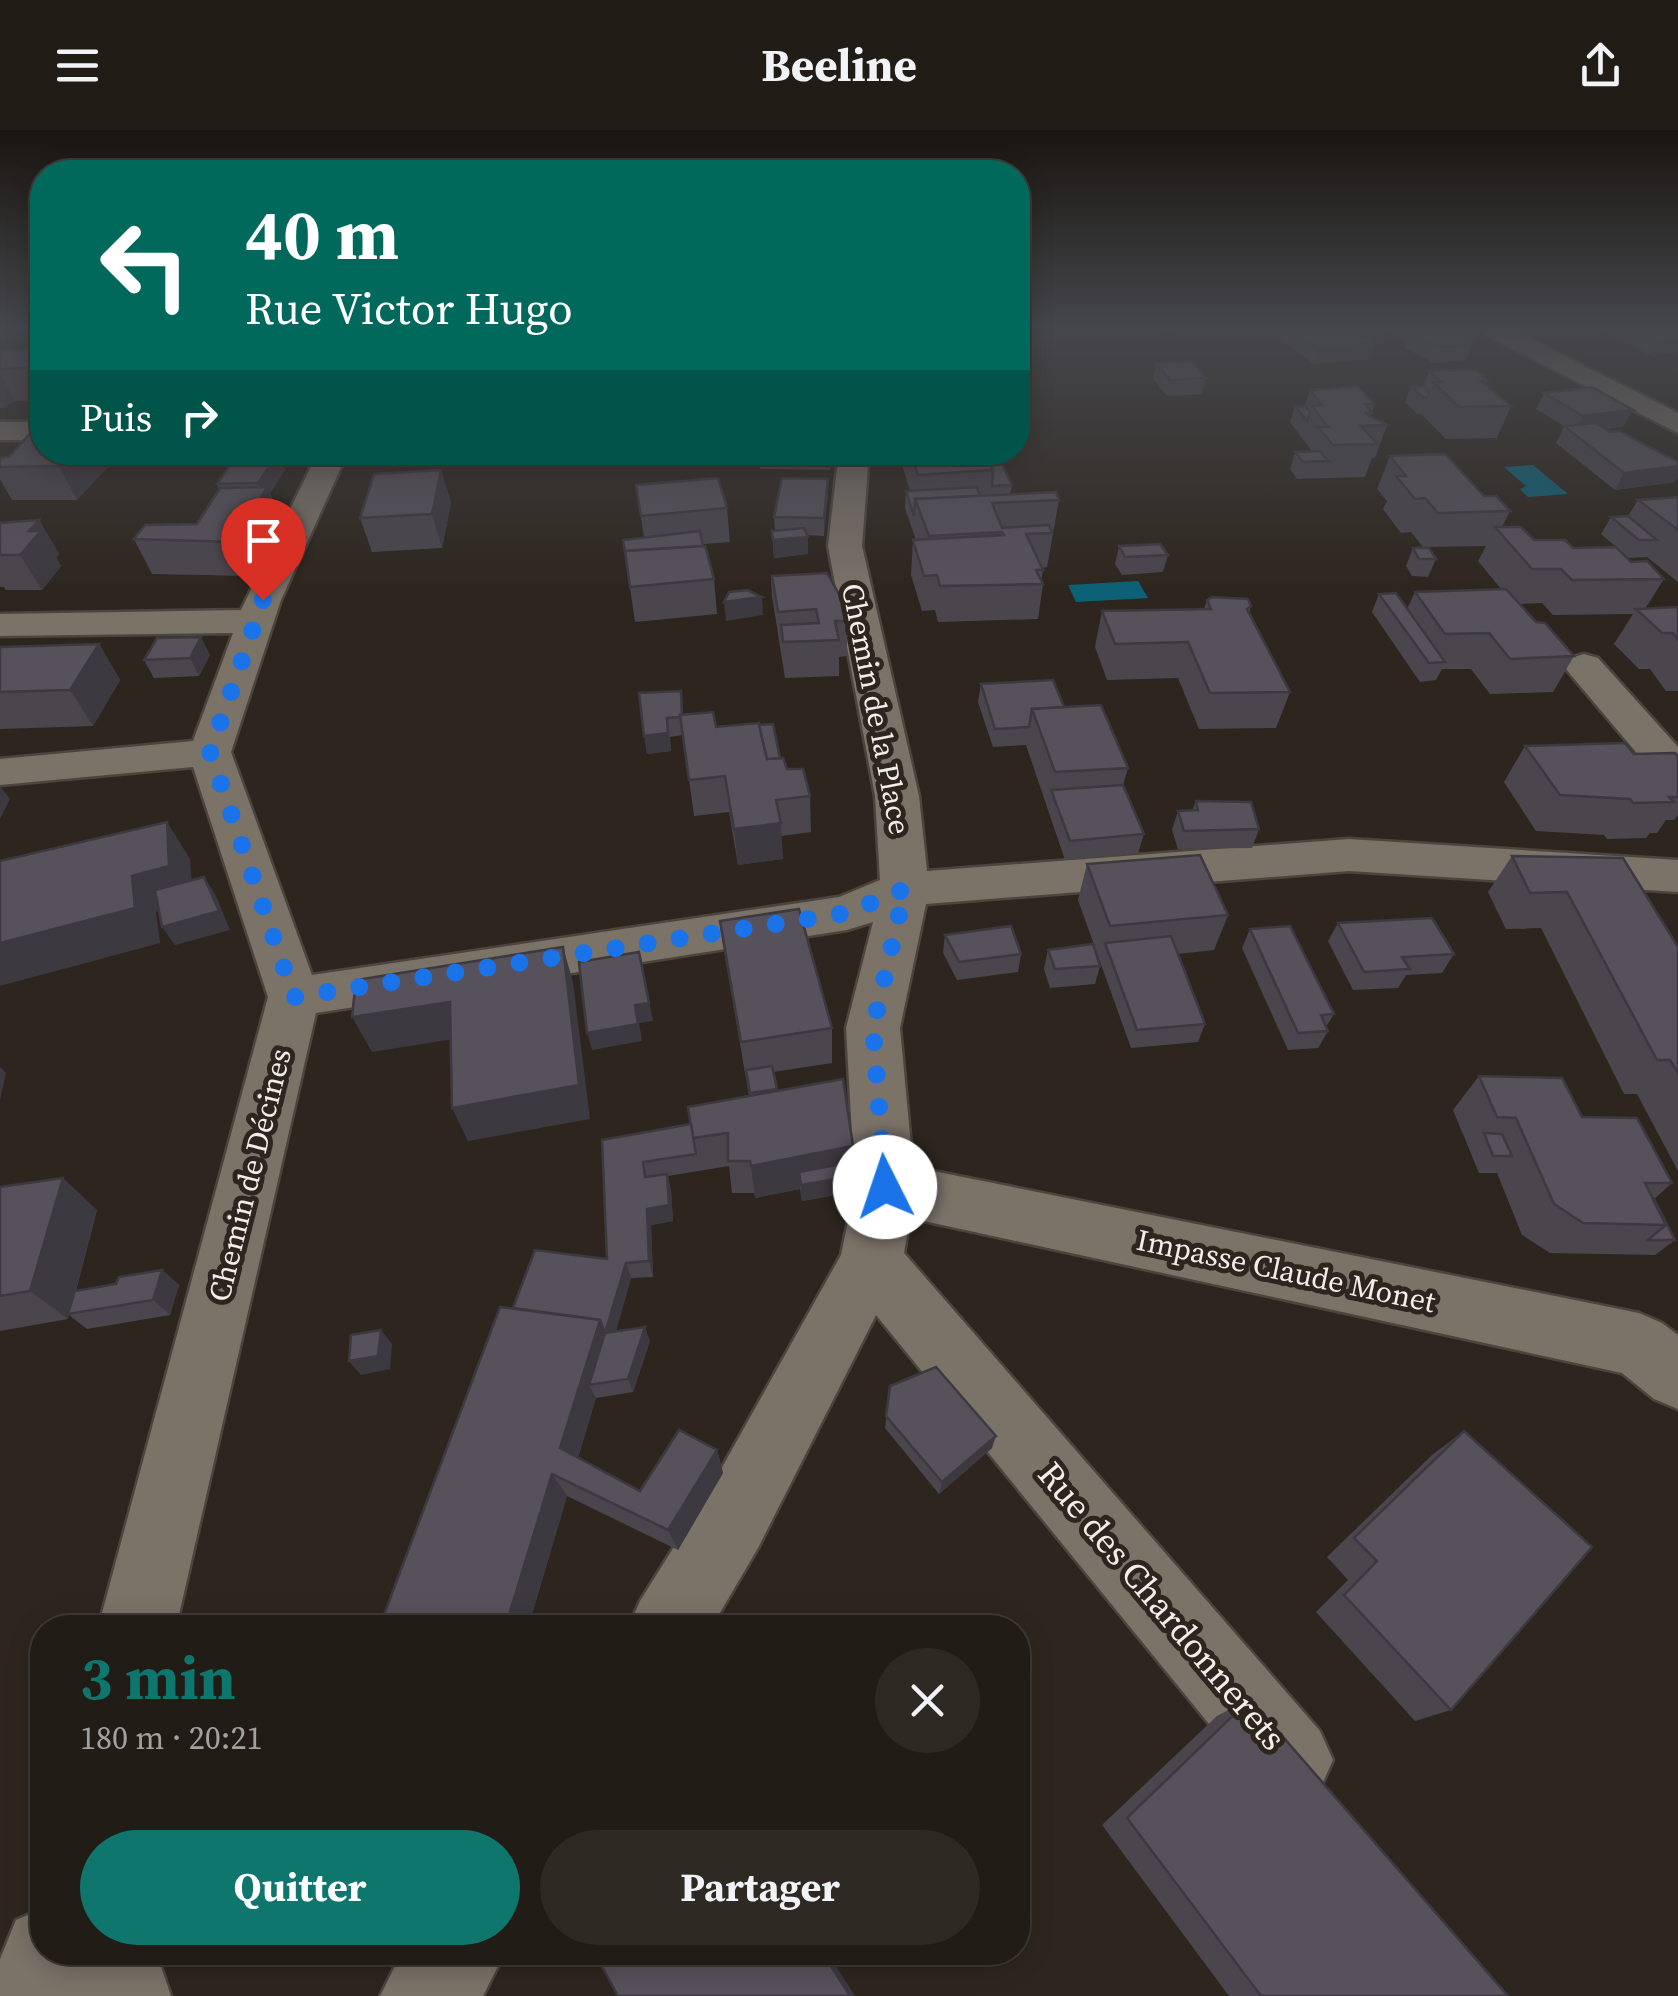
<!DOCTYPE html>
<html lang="fr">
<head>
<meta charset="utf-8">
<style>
  body { margin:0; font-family:"Source Serif 4",serif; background:#2e2923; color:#f1f3f6; height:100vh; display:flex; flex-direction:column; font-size:38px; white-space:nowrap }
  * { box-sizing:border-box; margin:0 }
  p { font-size:32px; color:#a2a1a1 }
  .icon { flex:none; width:55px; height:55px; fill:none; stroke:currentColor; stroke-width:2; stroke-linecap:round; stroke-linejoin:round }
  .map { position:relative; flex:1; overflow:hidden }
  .details { position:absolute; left:30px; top:1485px; width:1000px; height:350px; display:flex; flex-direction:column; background:#221c16; border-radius:40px; box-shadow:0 5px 25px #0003,0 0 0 2px #3f3a35 }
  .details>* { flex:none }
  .top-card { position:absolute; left:30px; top:30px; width:1000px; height:305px; border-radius:40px; box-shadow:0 5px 25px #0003,0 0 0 2px #3f3a35; background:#00695c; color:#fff; overflow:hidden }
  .pin { position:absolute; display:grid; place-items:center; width:85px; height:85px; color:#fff; margin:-102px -42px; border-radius:50% 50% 50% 0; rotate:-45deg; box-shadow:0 0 10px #0007 }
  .pin .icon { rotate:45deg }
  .me { position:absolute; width:110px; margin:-55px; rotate:356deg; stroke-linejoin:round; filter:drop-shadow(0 0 8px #0008) }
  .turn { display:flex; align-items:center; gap:35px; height:210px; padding:0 50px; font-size:45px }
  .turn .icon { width:130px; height:130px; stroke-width:2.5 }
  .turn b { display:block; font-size:70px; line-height:85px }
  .then { display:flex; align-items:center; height:95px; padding:0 50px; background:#0003; gap:20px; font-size:38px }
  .round { display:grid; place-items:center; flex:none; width:105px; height:105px; border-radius:52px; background:#2e2923 }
  .summary { display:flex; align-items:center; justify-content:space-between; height:170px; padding:0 50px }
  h1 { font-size:60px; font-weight:700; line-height:75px; color:#0f766e }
  .primary-button { display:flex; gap:20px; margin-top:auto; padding:20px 50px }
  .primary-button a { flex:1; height:115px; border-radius:60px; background:#0f766e; color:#fff; font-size:40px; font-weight:700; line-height:115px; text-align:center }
  .primary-button a+a { background:#2e2923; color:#f1f3f6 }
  header { display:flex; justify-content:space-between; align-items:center; height:130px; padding:0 50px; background:#221c16; font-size:45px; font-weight:700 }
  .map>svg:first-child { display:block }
  .water { fill:#0c6176 }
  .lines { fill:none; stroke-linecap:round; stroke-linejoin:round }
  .minor-casing { stroke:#4b453e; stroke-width:5 }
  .minor { fill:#7b7268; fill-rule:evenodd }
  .wall { fill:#4b464e }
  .shaded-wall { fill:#3d3940 }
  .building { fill:#57515b; stroke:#3d3940; stroke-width:2.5 }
  .route { stroke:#1a73e8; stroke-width:18; stroke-dasharray:0 32.4 }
  .labels { text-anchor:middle; stroke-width:10; stroke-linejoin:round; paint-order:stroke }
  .street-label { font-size:30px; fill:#f3eee8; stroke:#2e261e }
  .near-street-label { font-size:35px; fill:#f3eee8; stroke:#2e261e }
</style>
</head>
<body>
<header><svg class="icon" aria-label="menu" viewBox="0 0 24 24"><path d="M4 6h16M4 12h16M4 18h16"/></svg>Beeline<svg class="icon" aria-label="share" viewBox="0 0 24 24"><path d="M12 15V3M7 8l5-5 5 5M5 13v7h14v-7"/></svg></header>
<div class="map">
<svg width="1678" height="1866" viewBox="0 0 1678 1866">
  <rect width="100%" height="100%" fill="#2e261e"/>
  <g class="water">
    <path d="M1533 335 1568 364 1528 367 1520 359 1526 356 1504 337Z"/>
    <path d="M1138 451 1148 468 1076 472 1068 455Z"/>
  </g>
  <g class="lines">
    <g class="minor-casing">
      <g id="minor">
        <path d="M1481 200H1513L1678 283V303L1485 205Z"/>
        <rect x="0" y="292" width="42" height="18"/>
        <path d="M318 322H348L281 470 231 622 312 845 839 767 880 750 875 666 828 416 839 322H869L862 416 919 666 927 741 1349 709 1678 730V762L1349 741 926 774 900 898 913 1037 1639 1183 1662 1193 1678 1205V1279L1654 1269 1622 1243 910 1088 904 1123 1320 1601 1333 1630 1320 1659 1291 1672 1262 1659 876 1185 758 1418 711 1498H628L640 1471 706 1366 841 1125 855 1057 846 898 873 792 847 800 316 883 176 1498H98L268 867 193 637 0 655V629L193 611 233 503 0 506V484L241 480Z"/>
        <path d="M1584 524 1598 528 1678 617V657L1663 654 1570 544 1564 536 1570 528Z"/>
        <path d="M42 1779V1822H156L171 1866H0V1829L16 1790Z"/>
        <path d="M402 1822H505L483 1866H380Z"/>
      </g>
    </g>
    <use href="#minor" class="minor"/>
  </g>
  <g class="wall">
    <path d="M1018 200H1073L1072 208 1033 213 1034 216 1031 247H1018Z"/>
    <path d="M1278 200H1355L1376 213 1370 229 1314 234 1276 207Z"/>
    <path d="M1387 200H1463L1476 208 1470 223 1467 224 1465 230 1434 233 1405 218 1407 214Z"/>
    <path d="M1601 200H1678L1652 226Z"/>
    <path d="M0 220H42V270L15 271 4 278H0Z"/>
    <path d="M1156 233 1206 248 1202 264 1167 266 1153 249Z"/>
    <path d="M1429 241 1488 251 1486 256 1511 276 1497 308 1446 309 1421 284H1417L1405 272 1411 256H1423Z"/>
    <path d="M1310 260 1374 274 1371 287 1387 295 1375 328H1372L1365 347 1297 349 1290 339 1295 322H1310L1311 320 1290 292 1295 276H1305Z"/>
    <path d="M1544 263 1624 296 1605 299 1675 352 1615 360 1556 313 1564 296 1536 279Z"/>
    <path d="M413 322H496L489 336H418Z"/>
    <path d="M759 322H832L830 340 760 339Z"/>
    <path d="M898 322H985L991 335 1012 355 1010 364 1059 370 1047 437 1042 438 1043 440 1041 451 1043 454 1038 489 938 492 935 480 922 481 911 445 913 410H916L905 378 906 361H910Z"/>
    <path d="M278 323 285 340 270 363 281 391 252 446 152 444 134 409 197 394 219 360 217 354Z"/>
    <path d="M1390 326 1484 366 1510 381 1502 397 1534 410 1631 432 1664 449 1645 479 1678 477V561H1666L1650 539H1639L1614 514 1633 484 1553 485 1542 473 1520 474 1536 492 1574 526 1553 562 1490 564 1471 539H1442L1436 550 1420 552 1372 482 1379 464 1407 479 1415 462 1501 459 1478 431 1486 416 1423 417 1411 402 1401 403 1383 379 1387 371 1377 359Z"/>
    <path d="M0 330H114L77 370H12L0 349Z"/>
    <path d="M441 340 451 373 442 418 372 422 360 388Z"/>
    <path d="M828 349 824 406 807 405 808 424 774 428 772 401 775 400 774 387Z"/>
    <path d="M636 355 727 378 730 412 703 414 714 449 717 484 635 492 623 410 644 407Z"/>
    <path d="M1678 367V452L1647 427 1629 428 1601 404 1611 387 1628 386 1638 370Z"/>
    <path d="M39 390 59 424 56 427 61 436 42 460H6L4 457H0V393Z"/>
    <path d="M1119 416 1168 425 1163 442 1122 445 1115 434Z"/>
    <path d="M1413 418 1436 429 1428 447 1412 446 1406 436Z"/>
    <path d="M771 448 847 491V526L839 527V546L785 548 772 466Z"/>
    <path d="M1207 470 1251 476 1249 483 1290 562 1276 598 1199 599 1178 548 1107 550 1095 517 1102 481 1204 479Z"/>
    <path d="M99 514 120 550 93 596 0 599V517Z"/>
    <path d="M210 525 199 546 154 548 144 530Z"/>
    <path d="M981 554 1064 577 1128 638 1123 655 1144 704 1138 723 1065 730 1026 615 993 617 978 572Z"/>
    <path d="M639 563 780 628 787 639 810 666 811 702 781 706 783 729 738 735 729 682 694 686 683 605 670 607 671 621 647 624Z"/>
    <path d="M1525 616 1678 626V685L1674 690H1666L1657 703H1650L1646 708 1607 709 1604 705 1536 701 1504 652Z"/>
    <path d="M1196 671 1259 699 1252 718 1178 719 1172 700 1178 681H1192Z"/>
    <path d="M1512 726 1678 817V1041L1637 964H1624L1541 798 1506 799 1488 762Z"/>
    <path d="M1087 734 1228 785 1214 820 1178 824 1205 894 1198 912 1131 918 1078 770Z"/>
    <path d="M720 791 832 898V933L773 942 777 961 853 1016V1048L845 1049 842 1064 802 1071 800 1059 755 1068 754 1063H732L729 1036 668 1046 671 1061 673 1091 651 1095 653 1147 631 1148 616 1201 650 1211 633 1262 596 1268 578 1328 640 1361 717 1320 723 1343 678 1420 567 1366 528 1498 513 1178 607 1129 602 1010 691 994 749 966 725 827Z"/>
    <path d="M1338 793 1454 824 1442 843 1406 845 1398 858 1353 860 1328 811Z"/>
    <path d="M1250 799 1334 884 1326 897 1328 901 1318 918 1288 920 1242 818Z"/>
    <path d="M945 805 1021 824 1018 842 957 850 943 823Z"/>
    <path d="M1048 820 1100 836 1095 854 1050 858 1044 839Z"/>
    <path d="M1479 946 1582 987 1672 1053 1654 1069 1675 1110 1655 1125 1550 1123 1522 1105 1497 1043H1479L1453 980Z"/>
    <path d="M0 1057 97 1080 76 1161 116 1154 162 1140 179 1155 170 1185 87 1199 69 1185 68 1189 0 1201Z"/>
    <path d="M890 1256 992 1318 939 1364 885 1298Z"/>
    <path d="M1464 1301 1451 1580 1415 1591 1316 1482 1348 1450 1327 1427 1432 1325Z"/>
    <path d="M1250 1569 1508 1866H1229L1102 1695 1217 1586Z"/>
  </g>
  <g class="shaded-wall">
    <path d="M1018 200H1073L1072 208 1018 216Z"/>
    <path d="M1161 200H1184L1160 203Z"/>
    <path d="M1476 208 1470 223 1467 224 1471 215 1463 209Z"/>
    <path d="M1678 208V222L1652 226 1660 210Z"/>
    <path d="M1376 213 1370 229 1314 234 1319 219Z"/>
    <path d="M42 233V255L34 238Z"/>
    <path d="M0 244 15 271 4 278 0 271Z"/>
    <path d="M1633 280 1624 296 1575 303 1583 286Z"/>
    <path d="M73 322H110L114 330 77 370 59 336Z"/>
    <path d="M486 322H496L489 336Z"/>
    <path d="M278 323 285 340 270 363 281 391 252 446 236 412 263 365 258 353Z"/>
    <path d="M1678 336V347L1675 352 1615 360 1624 343Z"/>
    <path d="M441 340 451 373 442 418 432 384Z"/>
    <path d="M828 349V366L824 406V388Z"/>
    <path d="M39 390 59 424 56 427 61 436 42 460 20 425 29 401Z"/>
    <path d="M808 407V424L774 428 773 410Z"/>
    <path d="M762 467 763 485 726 491 724 472Z"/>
    <path d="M201 507 210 525 199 546 190 528Z"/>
    <path d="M99 514 120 550 93 596 70 560Z"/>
    <path d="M667 588 671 621 647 624 644 606Z"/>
    <path d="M0 656 10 669 0 689Z"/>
    <path d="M167 692 190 729 193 772 156 782 160 813 0 856V813L132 746Z"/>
    <path d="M781 693 783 729 738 735 734 699Z"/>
    <path d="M204 747 216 766 230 800 175 815 162 797Z"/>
    <path d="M563 817 573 852 590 989 468 1011 452 978Z"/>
    <path d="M639 822 653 891 639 893 642 911 592 920 587 903Z"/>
    <path d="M450 872 466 907 372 922 352 887Z"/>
    <path d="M0 937 6 943 0 970Z"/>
    <path d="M853 1016V1048L845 1049 842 1064 802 1071 799 1042 800 1059 755 1068 751 1036Z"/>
    <path d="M667 1044 671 1061 673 1091 651 1095 653 1147 649 1131 647 1079Z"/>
    <path d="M63 1048 97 1080 68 1189 30 1161Z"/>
    <path d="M626 1133 631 1148 611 1217 605 1203Z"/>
    <path d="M162 1140 179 1155 170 1185 153 1170Z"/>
    <path d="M600 1190 611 1217 589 1255 596 1268 574 1341 560 1318Z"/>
    <path d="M645 1197 650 1211 633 1262 628 1249Z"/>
    <path d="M381 1200 392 1214 390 1239 361 1245 349 1231Z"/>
    <path d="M996 1306 992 1318 939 1364 942 1352Z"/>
    <path d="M717 1320 723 1343 678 1420 668 1400Z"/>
    <path d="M552 1344 567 1366 528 1498H505Z"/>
    <path d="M822 1822H827L855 1866H850Z"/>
  </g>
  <g class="building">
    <path d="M1018 200H1025L1034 216 1018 217Z"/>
    <path d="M1292 200H1355L1376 213 1319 219Z"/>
    <path d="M1414 200H1463L1476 208 1463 209 1471 215 1440 217 1411 203Z"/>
    <path d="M1639 200H1678V208L1660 210Z"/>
    <path d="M0 220H42V233L34 238 0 239Z"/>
    <path d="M1192 232 1206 248 1170 250 1156 233Z"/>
    <path d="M1476 240 1488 251H1481L1511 276 1459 277 1433 252H1441L1429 241Z"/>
    <path d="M1358 256 1374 274H1365L1372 283H1364L1387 295 1361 296 1377 314 1333 315 1318 297H1328L1312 276 1322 275 1310 260Z"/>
    <path d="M1411 256H1423L1429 262 1427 268H1423Z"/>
    <path d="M1592 257 1633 280 1583 286 1544 263Z"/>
    <path d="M1295 276H1305L1310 282 1307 291Z"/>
    <path d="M1595 293 1610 302 1619 301 1678 332V336L1624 343 1564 296Z"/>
    <path d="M36 297H42V322H73L59 336 0 337V330L3 327H9Z"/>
    <path d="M1320 321 1328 331 1303 332 1295 322Z"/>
    <path d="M910 322H985L993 340 918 345Z"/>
    <path d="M278 323 258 353 217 354 238 324Z"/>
    <path d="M1445 324 1484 366H1496L1510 381 1438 383 1425 368 1415 369 1396 346H1406L1390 326Z"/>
    <path d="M1002 334 1012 355 992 356 993 340 991 335Z"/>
    <path d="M441 340 432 384 360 388 374 344Z"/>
    <path d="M718 348 727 378 641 386 636 355Z"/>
    <path d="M782 348 828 349 824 388 774 387Z"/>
    <path d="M267 357 236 412 134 409 145 395 197 394 220 358Z"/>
    <path d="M977 357 980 366 915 369 914 386 906 361Z"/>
    <path d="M1056 362 1059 370 992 373 1002 398 1049 395 1052 403 1026 404 1043 440H1036L1043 454 940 456 937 445 924 446 913 410 1004 405 1002 402 929 406 915 369Z"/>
    <path d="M1678 367V400L1638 370Z"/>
    <path d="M1628 386 1657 410H1639L1611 387Z"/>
    <path d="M39 390 29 401H41L20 425H0V393Z"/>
    <path d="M1495 397H1521L1534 410H1565L1573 418 1616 417 1631 432 1647 431 1664 449 1572 450 1561 439H1532Z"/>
    <path d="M804 398 808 407 773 410 772 401Z"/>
    <path d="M700 401 703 416 625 421 623 410Z"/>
    <path d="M1160 414 1168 425 1125 427 1119 416Z"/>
    <path d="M705 416 714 449 630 457 625 421Z"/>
    <path d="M1413 418H1429L1436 429H1419Z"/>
    <path d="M827 443 845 475 847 491H835L839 510 783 512 781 495 819 493 816 479 778 482 772 446Z"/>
    <path d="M1506 459 1536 492 1545 493 1574 526 1510 529 1489 503 1445 504 1415 462Z"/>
    <path d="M747 460 762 467 724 472 729 462Z"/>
    <path d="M1396 463 1445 532 1429 533 1379 464Z"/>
    <path d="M1212 467 1248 469 1251 476 1247 479 1290 562 1210 563 1188 512 1115 514 1102 481 1211 479 1207 470Z"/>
    <path d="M1678 477V509L1673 503H1662L1636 479Z"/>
    <path d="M201 507 190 528 144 530 157 508Z"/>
    <path d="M99 514 70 560 0 562V517Z"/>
    <path d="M1053 550 1064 577 1032 579 1029 597 995 599 981 554Z"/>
    <path d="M681 561 682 585H680L681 587 667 588 668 603 644 606 639 563Z"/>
    <path d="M1101 575 1128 638 1055 642 1032 579Z"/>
    <path d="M713 582 716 597 759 593 767 629 783 628 787 639H803L810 666 776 670 781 693 734 699 725 646 689 650 680 585Z"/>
    <path d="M773 594 780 628 767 629 759 595Z"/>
    <path d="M1625 613 1634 624 1675 623 1678 626V667H1669L1674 672 1633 673 1630 669 1560 665 1525 616Z"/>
    <path d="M1123 655 1144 704 1070 711 1051 660Z"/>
    <path d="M1196 671 1251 672 1259 699 1184 701 1178 681 1198 680Z"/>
    <path d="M167 692 169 736 132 746 135 778 0 813V731Z"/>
    <path d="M1200 725 1228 785 1110 796 1087 734Z"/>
    <path d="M1512 726 1623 728 1678 817V943L1670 930H1657L1567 762 1530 763Z"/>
    <path d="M204 747 219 781 162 797 155 760Z"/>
    <path d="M799 779 832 898 741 912 720 791Z"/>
    <path d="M1432 788 1454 824 1402 827 1410 839 1364 842 1338 793Z"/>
    <path d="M1011 796 1021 824 959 832 945 805Z"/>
    <path d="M1290 796 1334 884 1321 885 1328 901 1298 903 1250 799Z"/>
    <path d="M1171 806 1205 894 1137 900 1105 813Z"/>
    <path d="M1093 814 1100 836 1055 839 1048 820Z"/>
    <path d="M563 817 579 955 452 978 450 872 352 887 356 850Z"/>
    <path d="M639 822 649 873 635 875 638 894 587 903 579 832Z"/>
    <path d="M772 936 777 959 750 963 746 940Z"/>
    <path d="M1479 946 1562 948 1582 987 1637 988 1672 1053H1645L1666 1095 1583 1093 1554 1074 1516 988 1497 987Z"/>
    <path d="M843 949 853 1016 751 1036 750 1031H728V1003L693 1008 688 977Z"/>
    <path d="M691 994 696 1024 643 1032 645 1047 667 1044 669 1075 647 1079 649 1131 626 1133 605 1203 645 1197 628 1249 589 1255 605 1203 600 1190 513 1178 535 1120 607 1129 602 1010Z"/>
    <path d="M1484 1003 1502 1004 1512 1026H1493Z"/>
    <path d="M846 1033 842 1048 801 1055 799 1042Z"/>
    <path d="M63 1048 30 1161 0 1166V1057Z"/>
    <path d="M1653 1069H1654L1675 1110H1648L1666 1095Z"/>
    <path d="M162 1140 153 1170 68 1184 75 1161 116 1154 119 1147Z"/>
    <path d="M500 1177 600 1190 560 1318 640 1361 679 1300 717 1320 668 1400 552 1344 505 1498H379Z"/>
    <path d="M381 1200 378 1226 349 1231 351 1205Z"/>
    <path d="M936 1237 996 1306 942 1352 886 1286 890 1256Z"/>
    <path d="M1464 1301 1592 1417 1451 1580 1344 1465 1377 1431 1354 1408Z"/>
    <path d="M1250 1569 1508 1866H1261L1127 1688Z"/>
    <path d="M594 1822H822L850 1866H618Z"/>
  </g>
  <linearGradient id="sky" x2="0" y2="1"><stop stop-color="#191510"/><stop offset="0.43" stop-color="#46474c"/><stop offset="1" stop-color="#46474c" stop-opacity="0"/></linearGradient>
  <rect width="1678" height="461" fill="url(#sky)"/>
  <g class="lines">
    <path class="route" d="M263 470 210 622 294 867 847 783 905 759 873 898 885 1057"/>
  </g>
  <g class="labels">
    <g class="street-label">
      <text transform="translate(876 579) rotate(79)" y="10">Chemin de la Place</text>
      <text transform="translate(250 1045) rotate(-76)" y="10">Chemin de Décines</text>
      <text transform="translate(1286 1141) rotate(12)" y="10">Impasse Claude Monet</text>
    </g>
    <g class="near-street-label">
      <text transform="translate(1162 1476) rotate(50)" y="12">Rue des Chardonnerets</text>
    </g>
  </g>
</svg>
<div class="pin" style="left:263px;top:470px;background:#d93025"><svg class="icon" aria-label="arrive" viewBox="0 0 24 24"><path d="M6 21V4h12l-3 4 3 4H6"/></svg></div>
<svg class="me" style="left:885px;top:1057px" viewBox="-20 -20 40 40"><circle r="19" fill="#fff"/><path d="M0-13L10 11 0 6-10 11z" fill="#1a73e8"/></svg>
<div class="top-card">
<div class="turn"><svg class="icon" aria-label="left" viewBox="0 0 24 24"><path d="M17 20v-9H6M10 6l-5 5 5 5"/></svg><div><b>40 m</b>Rue Victor Hugo</div></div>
<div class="then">Puis<svg class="icon" aria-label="right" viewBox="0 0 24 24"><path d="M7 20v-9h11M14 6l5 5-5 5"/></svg></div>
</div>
<section class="details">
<div class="summary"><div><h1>3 min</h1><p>180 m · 20:21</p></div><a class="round"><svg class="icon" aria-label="close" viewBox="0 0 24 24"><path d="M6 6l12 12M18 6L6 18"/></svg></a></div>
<div class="primary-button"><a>Quitter</a><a>Partager</a></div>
</section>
</div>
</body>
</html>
